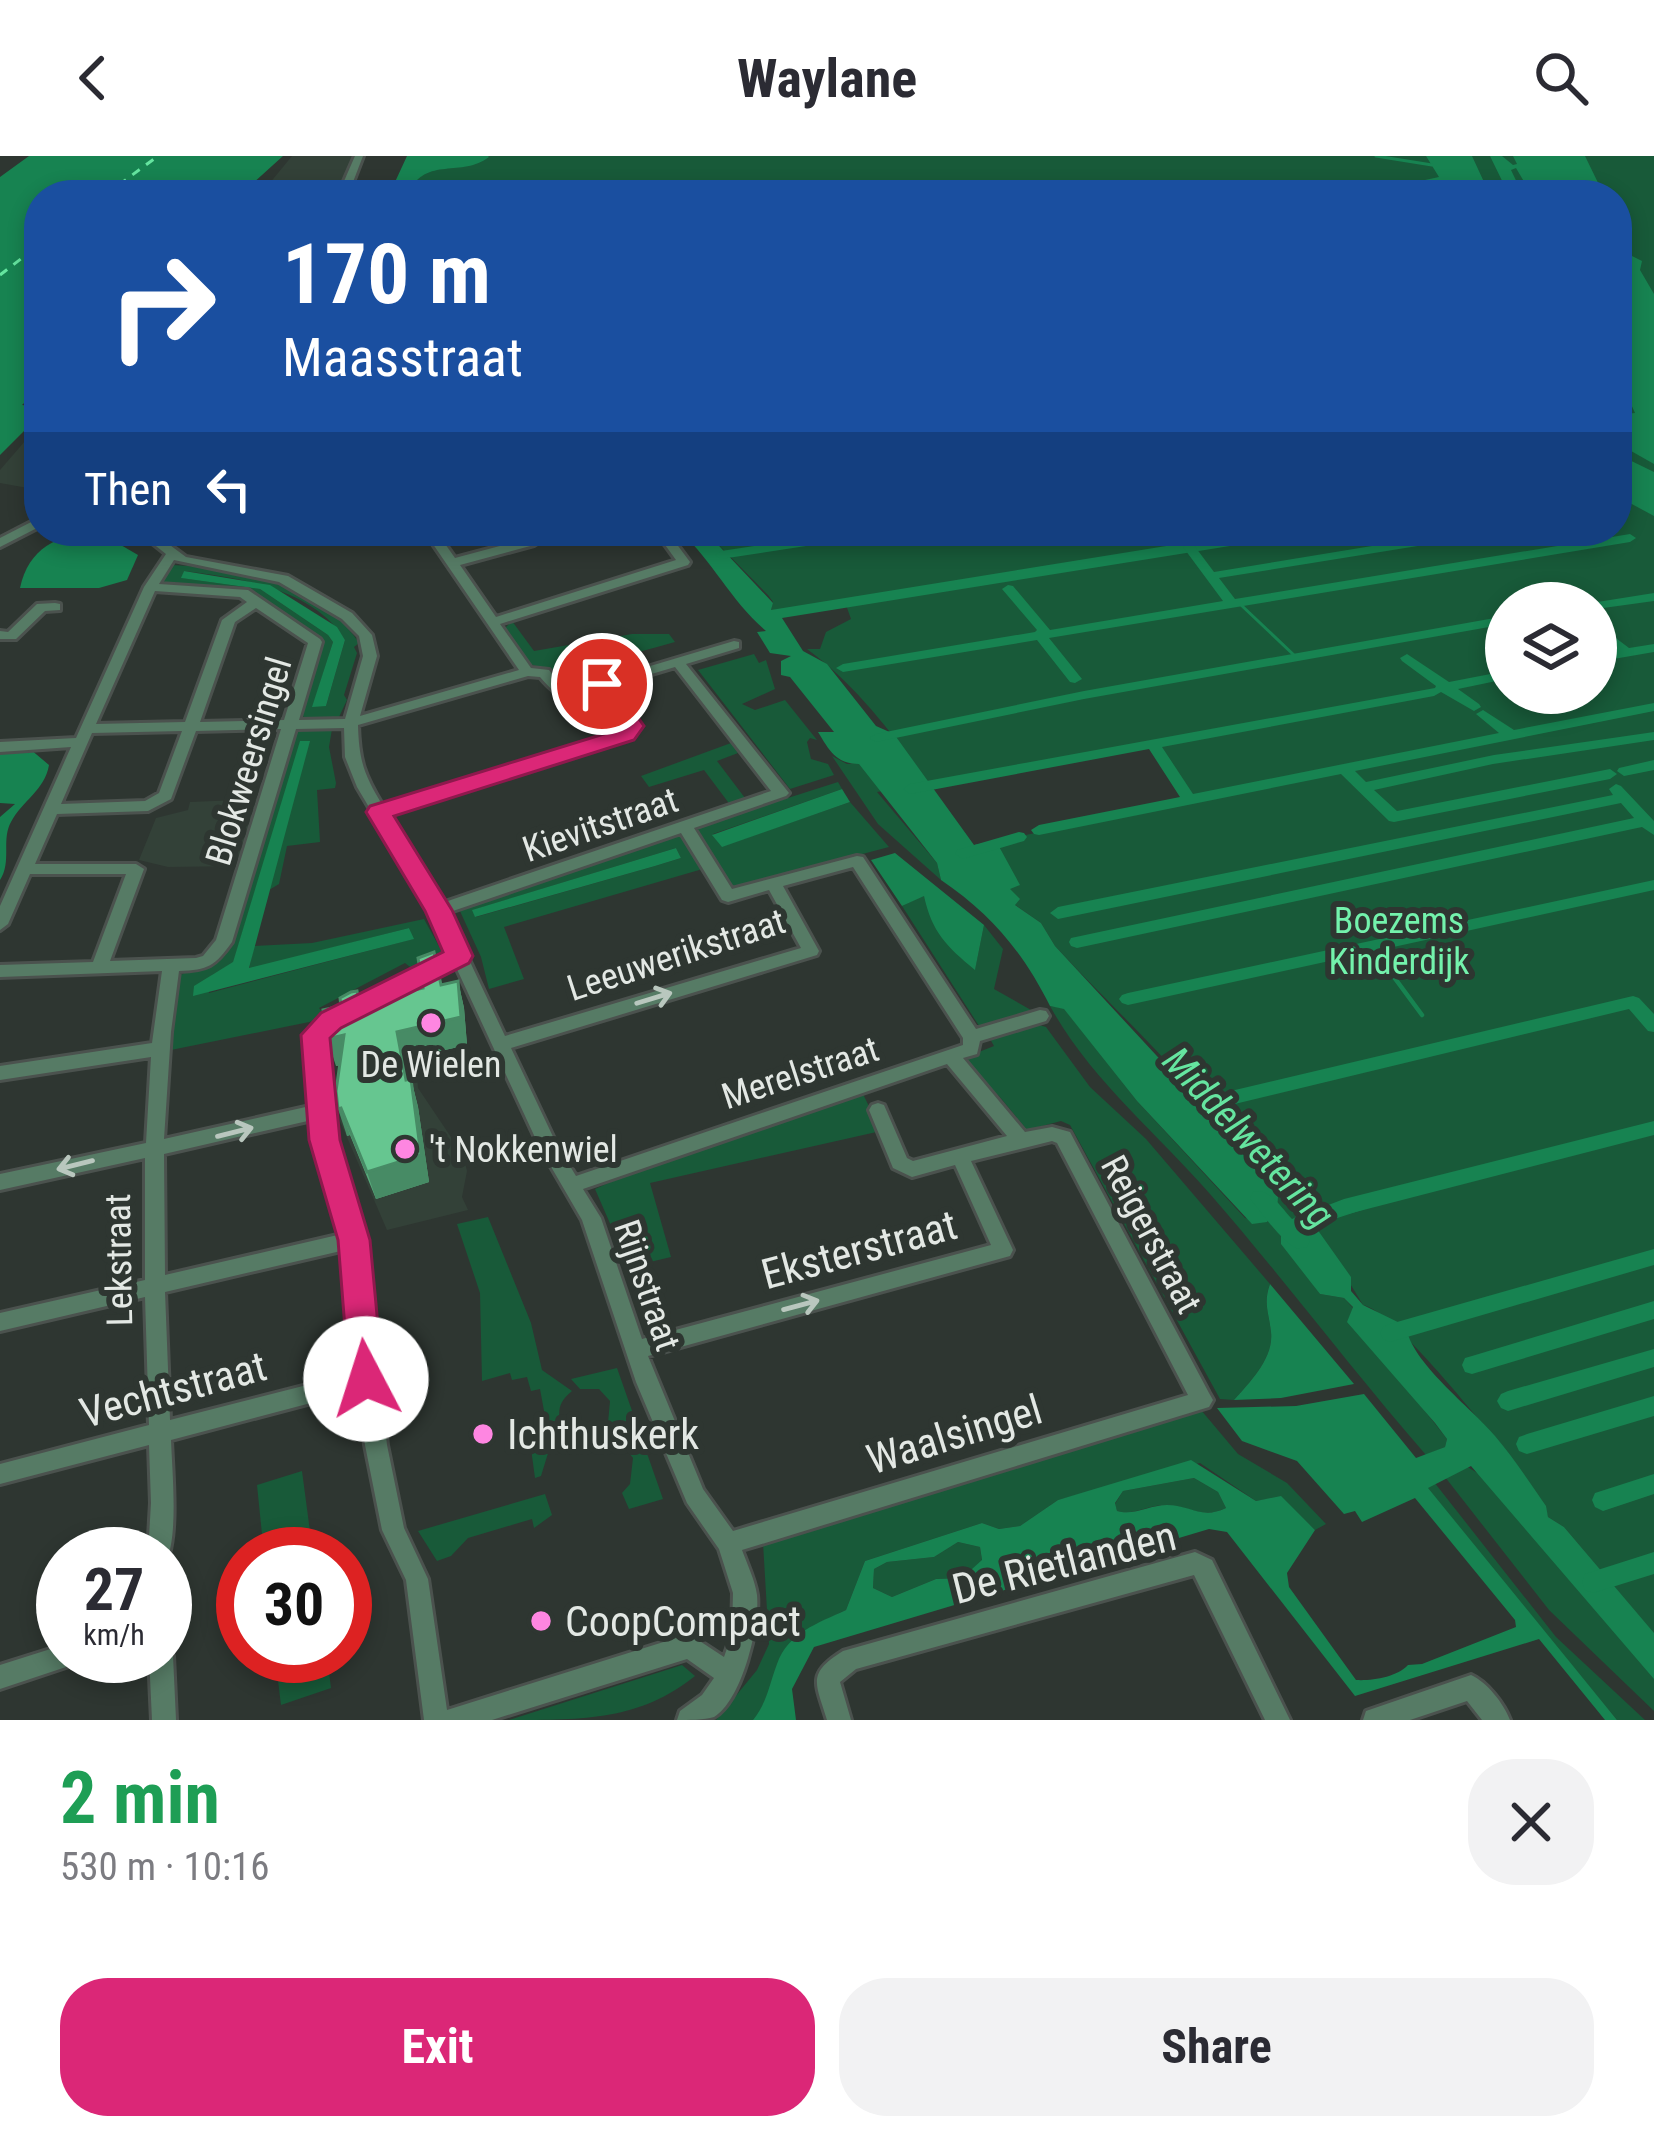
<!DOCTYPE html>
<html lang="en">
<head>
<meta charset="utf-8">
<style>
  body { margin:0; font-family:"Roboto Condensed",sans-serif; background:#f2f2f3; color:#2b2b33; height:100vh; display:flex; flex-direction:column; font-size:45px; white-space:nowrap }
  * { box-sizing:border-box; margin:0 }
  p { font-size:39px; color:#7c7c81 }
  .icon { flex:none; width:66px; height:66px; fill:none; stroke:currentColor; stroke-width:2; stroke-linecap:round; stroke-linejoin:round }
  .map { position:relative; height:1564px; overflow:hidden }
  .side { display:flex; flex-direction:column; background:#fff; flex:1 }
  .side>* { flex:none }
  .hud { position:absolute; left:24px; top:24px; width:1608px; height:366px; border-radius:48px; box-shadow:0 6px 18px #0003; background:#1a4fa0; color:#fff; overflow:hidden }
  .tools { position:absolute; left:1485px; top:426px; display:grid; gap:24px }
  .tools a { display:grid; place-items:center; width:132px; height:132px; border-radius:50%; background:#fff; box-shadow:0 6px 18px #0003; font-size:60px }
  .speed { position:absolute; left:36px; top:1371px; display:flex; gap:24px; font-size:60px; font-weight:700; text-align:center }
  .speed>* { display:grid; place-content:center; width:156px; height:156px; border-radius:50%; background:#fff; box-shadow:0 6px 18px #0003; line-height:1 }
  .speed small { font-size:30px; font-weight:400 }
  .speed .limit { border:18px solid #d22; background:#fff; color:#111 }
  .pin { position:absolute; display:grid; place-items:center; width:102px; height:102px; color:#fff; margin:-51px; border:6px solid #fff; border-radius:50%; box-shadow:0 3px 12px #0007 }
  .me { position:absolute; width:132px; margin:-66px; rotate:355deg; stroke-linejoin:round; filter:drop-shadow(0 0 9px #0008) }
  .turn { display:flex; align-items:center; gap:42px; height:252px; padding:0 60px; font-size:54px }
  .turn .icon { width:156px; height:156px; stroke-width:2.5 }
  .turn b { display:block; font-size:84px; line-height:102px }
  .then { display:flex; align-items:center; height:114px; padding:0 60px; background:#0003; gap:24px; font-size:45px }
  .round { display:grid; place-items:center; flex:none; width:126px; height:126px; border-radius:48px; background:#f2f2f3 }
  .head { display:flex; align-items:center; justify-content:space-between; height:204px; padding:0 60px }
  h1 { font-size:72px; font-weight:700; line-height:90px; color:#1e9e55 }
  .button { display:flex; gap:24px; margin-top:auto; padding:24px 60px }
  .button a { flex:1; height:138px; border-radius:48px; background:#db2777; color:#fff; font-size:48px; font-weight:700; line-height:138px; text-align:center }
  .button a+a { background:#f2f2f3; color:#2b2b33 }
  header { display:flex; justify-content:space-between; align-items:center; height:156px; padding:0 60px; background:#fff; font-size:54px; font-weight:700 }
  .map>svg:first-child { display:block }
  .built { fill:#334138 }
  .green { fill:#185a39; fill-rule:evenodd }
  .forest { fill:#178351; fill-rule:evenodd }
  .lines { fill:none; stroke-linecap:round; stroke-linejoin:round }
  .stream-far1 { stroke:#178351; stroke-width:3 }
  .stream { stroke:#178351; stroke-width:4.5 }
  .canal { fill:#178351; fill-rule:evenodd }
  .ferry { stroke:#65e5a0; stroke-width:3; stroke-dasharray:9 8; stroke-linecap:butt }
  .minor-casing { stroke:#4b524e; stroke-width:6 }
  .minor { fill:#567b65; fill-rule:evenodd }
  .wall { fill:#58aa7c }
  .shaded-wall { fill:#478b65 }
  .building { fill:#66c690; stroke:#478b65; stroke-width:3 }
  .oneway { stroke:#b9c7be }
  .route { fill:#db2777; stroke:#8e194d; stroke-width:3 }
  .poi-dot { fill:#fe86e1; stroke:#2e3631; stroke-width:4.5 }
  .labels { text-anchor:middle; stroke-width:12; stroke-linejoin:round; paint-order:stroke }
  .street-label { font-size:36px; fill:#e3e8e4; stroke:#2e3631 }
  .park-label { font-size:36px; fill:#73f2ac; stroke:#2e3631 }
  .poi-label { font-size:36px; fill:#e3e8e4; stroke:#2e3631 }
  .water-label { font-size:39px; font-style:italic; fill:#65e5a0; stroke:#2e3631 }
  .near-street-label { font-size:42px; fill:#e3e8e4; stroke:#2e3631 }
  .near-poi-label { font-size:42px; fill:#e3e8e4; stroke:#2e3631; text-anchor:start }
</style>
</head>
<body>
<header><svg class="icon" aria-label="back" viewBox="0 0 24 24"><path d="M15 5l-7 7 7 7"/></svg>Waylane<svg class="icon" aria-label="search" viewBox="0 0 24 24"><circle cx="10" cy="10" r="6"/><path d="M15 15l6 6"/></svg></header>
<div class="map">
<svg width="1654" height="1564" viewBox="0 0 1654 1564">
  <rect width="100%" height="100%" fill="#2e3631"/>
  <g class="built">
    <path d="M292 0H355L340 39H260Z"/>
    <path d="M39 269V334L0 327V314Z"/>
    <path d="M263 643 242 710 168 711 139 704 156 662 188 654 190 646Z"/>
    <path d="M427 899 417 919 418 932 463 999 467 1015 462 1041 468 1054 387 1074 340 965 343 942 379 910Z"/>
  </g>
  <g class="green">
    <path d="M408 0H1654V1478L1564 1371 1548 1361 1545 1350C1521 1314 1397 1155 1363 1149L1331 1096 1298 1060 1304 1115 1320 1138 1344 1142 1353 1152 1348 1166 1383 1202 1447 1283 1445 1291 1426 1299C1352 1214 1284 1123 1210 1038 1156 976 1090 923 1050 850L1064 852 1137 945 1245 1062 1267 1066 1277 1054C1232 959 1126 867 1055 790L1041 767 1014 748 1009 733 977 689 1045 675 1044 669 1187 642 1153 585 927 626C893 578 855 528 807 493H820L826 476 851 463 846 449 785 459 771 454 773 446 768 439 705 375H1617V39H392ZM1506 447H1596V537H1506Z"/>
    <path d="M171 409C233 411 324 430 359 487L354 491 357 497 344 539 347 544 339 561 305 562 300 557 318 481 253 437 162 427ZM184 415C240 422 313 432 345 484L326 550H313L333 486 328 479 260 433 182 422Z"/>
    <path d="M512 465 534 495 632 478H669L675 486 560 518 527 507 504 473Z"/>
    <path d="M754 498 759 507 766 504 775 533 742 548 755 554 785 544 817 584 810 582 807 586 811 603 828 608 834 619 790 633 698 514Z"/>
    <path d="M332 573 329 591 336 627 335 632 317 634 320 686 287 690 279 728 269 734 309 586 301 585 233 807 212 819 209 837 413 783 409 772 249 813 254 790 312 787 424 763 445 801 414 814 405 807 319 852 324 858 314 865 166 895 177 821 227 794 292 575Z"/>
    <path d="M731 587 738 597 717 605 745 642 765 638 731 650 704 614 649 631 641 620Z"/>
    <path d="M832 600 847 608 859 607 883 635 877 636 937 707 941 724 878 668Z"/>
    <path d="M838 626 842 633 713 678 723 690 850 646 889 691 733 732 694 672Z"/>
    <path d="M678 677 706 712 504 771 524 823 489 833 481 801 459 753ZM676 692 681 702 655 710 476 761 473 754Z"/>
    <path d="M924 739 975 813 984 769 1003 793 994 833 1031 854 981 873 902 750Z"/>
    <path d="M1032 867 1046 871 1090 931 1146 983 1270 1128C1263 1146 1269 1157 1271 1176 1274 1202 1250 1226 1234 1244L1220 1243 1070 969 1061 965 1027 974 999 940 956 905 994 890 989 881Z"/>
    <path d="M862 936 881 975 650 1027 671 1101 629 1111 595 1033 681 994Z"/>
    <path d="M488 1061 531 1167 542 1214 572 1235C559 1246 558 1252 560 1269L571 1277 549 1294 541 1320 535 1322 529 1278 547 1271 540 1233 531 1235 527 1221 512 1224 510 1217 482 1225 480 1137 457 1068Z"/>
    <path d="M617 1212 663 1343 629 1353 622 1337 630 1328 633 1302 615 1279 599 1274 608 1267 610 1245 599 1233H580L571 1223Z"/>
    <path d="M1201 1254 1238 1298 1287 1327 1326 1368 1315 1374 1281 1341 1256 1345 1200 1307 1058 1344 1020 1370 999 1373 982 1367 865 1405 846 1454C757 1494 800 1506 753 1564H716L757 1514 769 1488 763 1387Z"/>
    <path d="M1466 1310 1479 1318 1654 1518V1555L1549 1454 1445 1321Z"/>
    <path d="M302 1315 313 1398H264L257 1329Z"/>
    <path d="M1194 1322 1218 1336 1226 1352C1201 1364 1191 1350 1167 1349 1149 1348 1134 1360 1117 1355L1115 1348 1123 1335Z"/>
    <path d="M1434 1326 1556 1481 1645 1564H1617L1431 1340 1427 1332Z"/>
    <path d="M545 1338 552 1359 534 1372 532 1363 468 1382 451 1400 437 1405 418 1375Z"/>
    <path d="M958 1386 980 1391 982 1405 962 1422 936 1423 892 1441 873 1432 874 1413 887 1406 934 1401Z"/>
    <path d="M275 1500H327L331 1532 281 1549Z"/>
    <path d="M682 1509 695 1520C640 1564 585 1564 509 1564Z"/>
  </g>
  <g class="forest">
    <path d="M29 0H283L240 39H39V233L22 249 39 251V260L0 299V21Z"/>
    <path d="M407 0H488L489 1C462 22 426 0 409 36L424 35 427 39H389Z"/>
    <path d="M1426 0H1472L1490 39H1439L1425 24 1439 21Z"/>
    <path d="M1490 0H1502L1513 9 1517 8 1513 0H1585L1604 39H1532L1516 12 1511 14 1523 39H1509Z"/>
    <path d="M1617 63 1632 100 1642 105 1640 114 1654 138V308L1617 287V244L1625 258 1635 257 1617 217Z"/>
    <path d="M1617 298 1654 316V360L1617 340Z"/>
    <path d="M680 375H705L773 447 771 454 1259 375H1323L782 462 803 495 827 508 876 570 894 578 974 689 996 685 1020 729 1010 733 1020 743 1015 749 1041 767 1055 790 1206 953 1278 1041 1277 1054 1267 1066 1252 1068 1137 945 1064 853 1050 850C1023 796 991 758 941 724L937 707 859 608C836 608 829 594 818 576H834L790 521 781 519V505L791 500 770 497 757 476 766 475C731 445 713 406 680 375Z"/>
    <path d="M102 378 138 399 127 424 99 432H20C29 390 61 376 102 378Z"/>
    <path d="M184 415 270 429 337 471 345 484 326 550 312 551 333 486 328 479 260 433 181 422Z"/>
    <path d="M300 585H310L249 812 409 772 414 783 193 840 194 830 233 806Z"/>
    <path d="M30 593 49 609C45 634 22 645 11 666 1 684 12 705 0 724V661L15 648 0 647V594Z"/>
    <path d="M842 633 850 646 722 691 712 679Z"/>
    <path d="M676 692 681 702 655 710 475 761 472 754Z"/>
    <path d="M895 697 984 769 975 814C946 790 932 776 924 740L902 750 871 704Z"/>
    <path d="M1479 1016 1325 1066 1317 1073 1351 1121V1135L1363 1149 1406 1170C1410 1206 1472 1252 1495 1280 1513 1301 1530 1327 1546 1350L1548 1361 1564 1371 1654 1477V1523L1471 1310 1428 1332 1617 1564H1605L1539 1483 1355 1540 1227 1376 1209 1373 814 1491 792 1533 796 1564H753C767 1547 769 1529 777 1508 788 1477 818 1467 846 1454L865 1405 982 1367 999 1373 1020 1370 1058 1344 1191 1304 1256 1345 1281 1340 1315 1374 1287 1417 1289 1431 1356 1524C1372 1525 1397 1521 1408 1509L1422 1508 1516 1471 1515 1464 1415 1342 1362 1366 1355 1355 1344 1358 1297 1305 1242 1285 1217 1252 1296 1250 1364 1238 1416 1302 1445 1291 1447 1283 1435 1267 1347 1166 1353 1151 1344 1142 1320 1138 1281 1088V1077L1297 1059 1304 1065ZM1194 1322 1218 1336 1226 1352C1201 1364 1191 1349 1167 1349 1149 1349 1134 1360 1117 1355L1115 1347 1123 1335ZM958 1386 980 1391 982 1404 962 1422 936 1423 892 1441 873 1432 874 1413 887 1406 934 1401Z"/>
    <path d="M1270 1128 1354 1228 1281 1242 1234 1244C1250 1226 1274 1202 1271 1176 1269 1157 1263 1147 1270 1128Z"/>
  </g>
  <g class="lines">
    <g class="stream-far1">
      <path d="M1376 0 1432 9"/>
      <path d="M1388 39 1387 27 1435 32"/>
      <path d="M1190 375 1198 385"/>
      <path d="M1240 448 1296 501"/>
    </g>
    <path class="stream" d="M1371 790 1422 859"/>
    <g class="canal">
      <path d="M854 375H884L878 379 721 403 715 399 721 395Z"/>
      <path d="M1463 375H1492L1486 379 1219 422 1235 443 1630 378 1636 382 1630 386 1049 482 1082 523 1075 527 1070 526 1037 484 843 516 836 512 843 508 1035 476 1037 474 1002 433 1008 429 1013 430 1050 474 1223 445 1183 391 1189 387 1193 388 1214 416Z"/>
      <path d="M1654 437V445L1596 453V447H1591Z"/>
      <path d="M1506 460V468L1084 543 876 586 869 582 876 578 1084 535Z"/>
      <path d="M1596 467 1629 492 1654 488V496L1596 506V498L1615 495 1596 478Z"/>
      <path d="M1407 498 1449 526 1506 515V523L1458 533 1479 548 1481 551 1474 555 1441 536 1434 540 1162 591 1193 638 1499 577 1476 558 1483 554 1514 574 1654 547V555L1355 615 1366 626 1494 599 1654 576V584L1493 608 1374 634 1397 655 1610 613 1617 618 1610 623 1394 666 1389 665 1341 618 1039 679 1034 678 1031 674 1039 669 1180 641 1149 593 910 638 903 633 910 628 1435 532 1436 530 1402 505 1400 502Z"/>
      <path d="M1654 604V614L1624 620 1617 615 1619 612Z"/>
      <path d="M1616 628 1621 630 1654 665V679L1642 671 1077 792 1071 790 1069 786 1071 782 1634 662 1621 647 1058 763 1050 757 1058 751 1613 639 1609 633Z"/>
      <path d="M1019 676 1024 677 1027 681 1024 685 963 703 955 698 957 694Z"/>
      <path d="M1654 724V734L1128 849 1122 847 1119 843 1122 839 1128 837Z"/>
      <path d="M1633 840 1639 842 1654 858V876L1648 875 1629 853 1218 952 1212 950 1209 945 1212 940 1218 938Z"/>
      <path d="M1654 965V979L1344 1059 1310 1071 1304 1076 1310 1085 1307 1091C1303 1091 1300 1093 1296 1092 1285 1089 1257 1052 1250 1042L1253 1036C1270 1031 1281 1052 1292 1063L1344 1043Z"/>
      <path d="M1654 1093V1109L1390 1186 1383 1183 1380 1177 1383 1171 1390 1168Z"/>
      <path d="M1654 1145V1163L1472 1218 1465 1216 1462 1209 1465 1202 1472 1200Z"/>
      <path d="M1654 1193V1211L1508 1255 1501 1252 1497 1245 1501 1238 1508 1235Z"/>
      <path d="M1654 1240V1260L1527 1298 1519 1295 1516 1288 1519 1281 1527 1278Z"/>
      <path d="M1654 1318V1338L1603 1355 1595 1351 1592 1344 1595 1337Z"/>
      <path d="M1654 1396V1418L1593 1437 1585 1434 1582 1426 1585 1418Z"/>
    </g>
    <g class="ferry">
      <path d="M105 39 158 0"/>
      <path d="M0 119 39 89"/>
    </g>
    <g class="minor-casing">
      <g id="minor">
        <path d="M355 0H363L348 39H338Z"/>
        <path d="M39 362V371L0 391V382Z"/>
        <path d="M137 375H151L186 401 288 420 352 457 372 479 377 500 360 560 519 514 424 375H436L455 402 526 383 540 375H555L534 389 460 409 496 461 676 404 655 375H667L690 406 688 409 500 468 531 512 549 514 565 533 570 534 734 485 739 486V492L686 508 789 637 786 640 694 672 732 733 857 700 863 701 976 873 1040 854 1046 855 1049 860 1046 865 980 885 977 898 963 902 1025 976 1052 971 1070 976 1209 1237 1213 1244 1209 1251 742 1394C747 1408 755 1424 757 1439 760 1470 742 1544 714 1561 704 1564 688 1564 677 1564L680 1555 702 1539 714 1522 687 1503 492 1564H424L406 1424 382 1374 365 1289 360 1234 171 1284C172 1313 179 1384 165 1407V1398H148L151 1347 149 1289 0 1328V1308L149 1269 145 1141 0 1175V1157L145 1124V1002L0 1034V1018L146 987 151 901 0 924V910L152 887 162 815 0 821V809L93 806 126 718H30L8 768 0 774V750L71 591 0 596V586L76 582 144 431 166 398ZM174 404 279 426 342 463 359 480 363 500 345 563 299 564 322 486 320 483 248 434 159 428ZM155 435 240 441 247 446 222 464 185 566 96 568ZM256 452 308 487 284 564 200 566 235 466ZM675 511 771 635 442 747 388 658 631 582 639 570 611 530ZM528 520 540 521C562 547 568 543 599 534L625 570 621 576 383 650C364 619 359 605 358 569ZM344 572 345 601 357 631 430 754 450 797 325 860 306 879 310 950 164 983 171 876 179 815C208 814 215 810 232 786L296 573ZM281 573 216 784 203 800 196 802 110 805 144 713 136 708H35L57 658 148 655 171 643 196 575ZM182 575 159 637 145 645 61 648 92 577ZM681 677 722 744 728 746 769 734 801 792 505 880 447 757ZM853 711 963 882V889L576 1020 556 987 511 892 817 799 819 795 783 730ZM455 809 539 990 582 1064 636 1226 687 1347 719 1393 733 1437 732 1478 724 1501 689 1478 447 1554 428 1423 404 1372 387 1289 364 1084 339 1013 328 955 324 881 337 870ZM947 908 1007 980 913 1005 907 1002 884 949 878 947 872 949 869 954 893 1012 912 1021 955 1009 991 1089 642 1183 601 1062 583 1033ZM312 964 321 1013 342 1078 165 1119 164 998ZM1052 985 1057 987 1188 1239 733 1375 703 1333 648 1200 1010 1100 1013 1094 971 1005ZM345 1094 358 1216 170 1264 165 1136Z"/>
        <path d="M55 447 60 448V454L45 455 16 483H0V475L8 476 37 448Z"/>
        <path d="M1195 1396 1212 1404 1290 1564H1265L1194 1419 856 1513 840 1526 851 1564H827C816 1527 806 1518 843 1495Z"/>
        <path d="M63 1489V1500H79L75 1508 0 1533V1509Z"/>
        <path d="M165 1490 169 1492 173 1500 176 1564H152L149 1500H165Z"/>
        <path d="M1471 1519C1487 1526 1504 1548 1510 1564H1482L1467 1545 1410 1564H1363L1366 1555Z"/>
      </g>
    </g>
    <use href="#minor" class="minor"/>
  </g>
  <path class="wall" d="M458 825 464 852 467 889 405 903 409 924 411 923 418 951 429 1026 376 1043 350 979 347 980 340 909 336 910 341 850 357 835 360 846Z"/>
  <g class="shaded-wall">
    <path d="M458 825 464 852 467 889 405 903 414 952 406 924 397 876Z"/>
    <path d="M344 879 353 906 336 910 327 883Z"/>
    <path d="M411 923 418 951 429 1026 376 1043 367 1016Z"/>
    <path d="M341 952 350 979 347 980 338 953Z"/>
  </g>
  <path class="building" d="M434 796 441 829 458 825 461 861 397 876 406 924 411 923 421 999 367 1016 341 952 338 953 336 935 344 879 327 883 323 854 341 850 340 842 351 836 357 835 359 846 423 832 418 802Z"/>
  <defs><path id="oneway-shaft" d="M-6 0H5M1.5-3L5.5 0L1.5 3" fill="none" stroke-width="1.6" stroke-linecap="round" stroke-linejoin="round" transform="scale(3)"/></defs>
  <g class="oneway">
    <use href="#oneway-shaft" transform="translate(654 842) rotate(-17)"/>
    <use href="#oneway-shaft" transform="translate(235 976) rotate(-14)"/>
    <use href="#oneway-shaft" transform="translate(75 1009) rotate(166)"/>
    <use href="#oneway-shaft" transform="translate(801 1149) rotate(-15)"/>
  </g>
  <path class="route" d="M602 521 611 523 644 570 634 584 394 660 452 754 473 800 469 807 341 872 330 882 340 984 370 1084 383 1223 378 1234 366 1239 354 1234 349 1223 338 1084 309 984 301 879 321 857 443 796 425 755 366 656 370 650 617 574 620 570 591 528Z"/>
  <g class="poi-dot">
    <circle cx="431" cy="867" r="12"/>
    <circle cx="405" cy="993" r="12"/>
    <circle cx="483" cy="1278" r="12"/>
    <circle cx="541" cy="1465" r="12"/>
  </g>
  <g class="labels">
    <g class="street-label">
      <text transform="translate(248 605) rotate(-73)" y="13">Blokweersingel</text>
      <text transform="translate(600 668) rotate(-19)" y="13">Kievitstraat</text>
      <text transform="translate(676 798) rotate(-18)" y="13">Leeuwerikstraat</text>
      <text transform="translate(800 916) rotate(-18)" y="13">Merelstraat</text>
      <text transform="translate(1152 1078) rotate(62)" y="13">Reigerstraat</text>
      <text transform="translate(118 1104) rotate(-91)" y="13">Lekstraat</text>
      <text transform="translate(648 1129) rotate(71)" y="13">Rijnstraat</text>
    </g>
    <g class="park-label">
      <text x="1399" y="777">Boezems<tspan x="1399" dy="41">Kinderdijk</tspan></text>
    </g>
    <g class="poi-label">
      <text x="431" y="921">De Wielen</text>
      <text x="429" y="1006" text-anchor="start">'t Nokkenwiel</text>
    </g>
    <g class="water-label">
      <text transform="translate(1249 981) rotate(47)" y="14">Middelwetering</text>
    </g>
    <g class="near-street-label">
      <text transform="translate(859 1093) rotate(-15)" y="15">Eksterstraat</text>
      <text transform="translate(173 1233) rotate(-15)" y="15">Vechtstraat</text>
      <text transform="translate(954 1278) rotate(-17)" y="15">Waalsingel</text>
      <text transform="translate(1064 1406) rotate(-14)" y="15">De Rietlanden</text>
    </g>
    <g class="near-poi-label">
      <text x="507" y="1293">Ichthuskerk</text>
      <text x="565" y="1480">CoopCompact</text>
    </g>
  </g>
</svg>
<div class="tools">
<a><svg class="icon" aria-label="layers" viewBox="0 0 24 24"><path d="M12 4l9 5-9 5-9-5zM3 14l9 5 9-5"/></svg></a>
</div>
<div class="speed"><div>27<small>km/h</small></div><div class="limit">30</div></div>
<div class="pin" style="left:602px;top:528px;background:#d93025"><svg class="icon" aria-label="arrive" viewBox="0 0 24 24"><path d="M6 21V4h12l-3 4 3 4H6"/></svg></div>
<svg class="me" style="left:366px;top:1223px" viewBox="-20 -20 40 40"><circle r="19" fill="#fff"/><path d="M0-13L10 11 0 6-10 11z" fill="#db2777"/></svg>
<div class="hud">
<div class="turn"><svg class="icon" aria-label="right" viewBox="0 0 24 24"><path d="M7 20v-9h11M14 6l5 5-5 5"/></svg><div><b>170 m</b>Maasstraat</div></div>
<div class="then">Then<svg class="icon" aria-label="left" viewBox="0 0 24 24"><path d="M17 20v-9H6M10 6l-5 5 5 5"/></svg></div>
</div>
</div>
<section class="side">
<div class="head"><div><h1>2 min</h1><p>530 m · 10:16</p></div><a class="round"><svg class="icon" aria-label="close" viewBox="0 0 24 24"><path d="M6 6l12 12M18 6L6 18"/></svg></a></div>
<div class="button"><a>Exit</a><a>Share</a></div>
</section>
</body>
</html>
